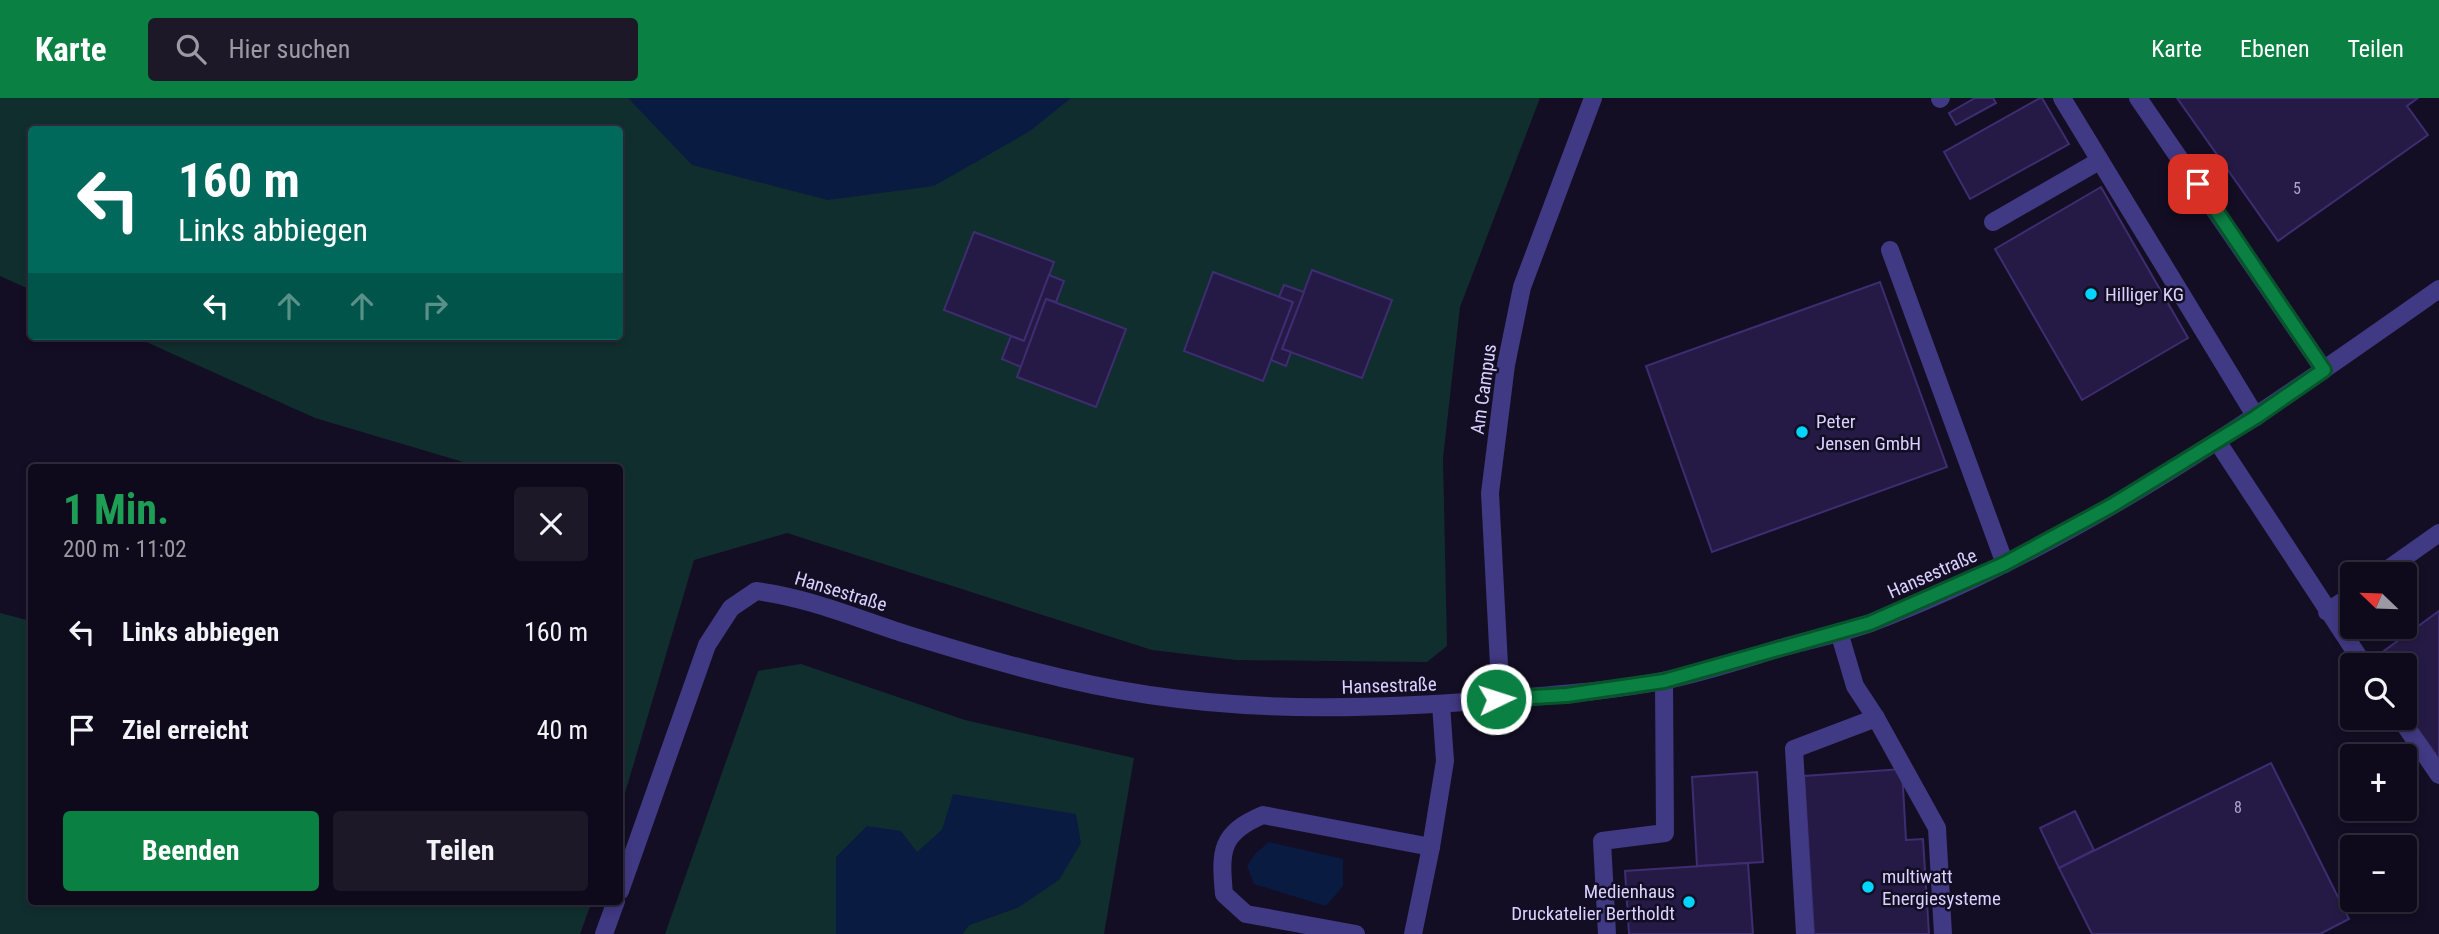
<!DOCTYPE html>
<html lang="de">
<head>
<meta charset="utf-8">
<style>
  body { margin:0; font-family:"Roboto Condensed",sans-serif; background:#1c1828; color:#f1f3f6; height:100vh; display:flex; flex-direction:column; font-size:26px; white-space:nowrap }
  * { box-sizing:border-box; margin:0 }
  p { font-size:23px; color:#9b9aa3 }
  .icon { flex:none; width:38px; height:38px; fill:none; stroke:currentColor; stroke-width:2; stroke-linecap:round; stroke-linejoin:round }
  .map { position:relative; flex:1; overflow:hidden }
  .drawer { position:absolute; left:28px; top:366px; width:595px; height:441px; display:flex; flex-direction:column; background:#0e0a1b; border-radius:7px; box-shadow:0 4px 10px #0003,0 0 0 2px #2e2b3a }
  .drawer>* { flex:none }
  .banner { position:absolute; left:28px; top:28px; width:595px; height:214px; border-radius:7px; box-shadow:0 4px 10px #0003,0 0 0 2px #2e2b3a; background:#00695c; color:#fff; overflow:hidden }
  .needle { width:46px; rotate:293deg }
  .fabs { position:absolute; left:2340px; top:464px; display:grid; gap:14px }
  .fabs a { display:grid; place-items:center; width:77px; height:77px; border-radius:7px; background:#0e0a1b; box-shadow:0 4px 10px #0003,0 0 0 2px #2e2b3a; font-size:35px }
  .pin { position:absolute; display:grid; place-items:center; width:60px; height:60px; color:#fff; margin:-30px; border-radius:14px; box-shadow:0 4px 10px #0006 }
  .me { position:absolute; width:77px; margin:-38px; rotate:86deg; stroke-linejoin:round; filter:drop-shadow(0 0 5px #0008) }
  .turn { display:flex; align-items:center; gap:24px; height:147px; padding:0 35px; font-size:32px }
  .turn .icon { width:91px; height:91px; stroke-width:2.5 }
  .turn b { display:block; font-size:49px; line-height:60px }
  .lanes { display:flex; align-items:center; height:66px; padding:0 35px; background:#0003; justify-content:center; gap:35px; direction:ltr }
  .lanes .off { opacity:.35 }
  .round { display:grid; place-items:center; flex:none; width:74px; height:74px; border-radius:7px; background:#1c1828 }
  .summary { display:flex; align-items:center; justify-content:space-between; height:119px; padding:0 35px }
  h1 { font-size:42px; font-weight:700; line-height:52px; color:#1e9e55 }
  .primary-button { display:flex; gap:14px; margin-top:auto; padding:14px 35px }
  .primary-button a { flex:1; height:80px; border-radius:7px; background:#0b8043; color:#fff; font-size:28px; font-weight:700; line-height:80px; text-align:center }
  .primary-button a+a { background:#1c1828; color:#f1f3f6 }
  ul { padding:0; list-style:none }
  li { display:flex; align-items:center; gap:21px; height:98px; padding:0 35px }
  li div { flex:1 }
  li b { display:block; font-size:26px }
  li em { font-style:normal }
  header { display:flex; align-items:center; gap:42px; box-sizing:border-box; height:98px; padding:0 35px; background:#0b8043; color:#fff }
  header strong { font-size:33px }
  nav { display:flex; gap:38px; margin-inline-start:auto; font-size:24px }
  .search { width:490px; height:63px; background:#1c1828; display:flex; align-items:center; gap:18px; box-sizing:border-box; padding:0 24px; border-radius:7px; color:#9b9aa3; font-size:26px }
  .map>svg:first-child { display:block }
  .green { fill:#112e2e }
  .water { fill:#0a1b42 }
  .building { fill:#251a45; stroke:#3e2d71; stroke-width:2 }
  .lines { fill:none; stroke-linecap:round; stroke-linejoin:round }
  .minor { stroke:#403983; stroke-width:18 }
  .route-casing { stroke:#07532c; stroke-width:18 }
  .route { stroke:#0b8043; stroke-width:12 }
  .poi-dot { fill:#00d6fd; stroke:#130e24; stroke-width:2.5 }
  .labels { text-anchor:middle; stroke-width:5; stroke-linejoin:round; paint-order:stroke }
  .number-label { font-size:16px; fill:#aca4d0 }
  .poi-label { font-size:19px; fill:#d9d2ff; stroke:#130e24; text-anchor:start }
  .street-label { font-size:19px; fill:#d9d2ff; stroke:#130e24 }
</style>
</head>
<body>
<header>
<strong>Karte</strong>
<div class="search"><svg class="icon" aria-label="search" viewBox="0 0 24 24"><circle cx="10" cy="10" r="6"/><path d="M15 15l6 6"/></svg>Hier suchen</div>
<nav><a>Karte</a><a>Ebenen</a><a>Teilen</a></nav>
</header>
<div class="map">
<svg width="2439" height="836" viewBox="0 0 2439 836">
  <rect width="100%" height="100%" fill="#130e24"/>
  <g class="green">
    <path d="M0 0H1540L1460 209 1443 360 1447 548 1427 564 1236 562 1152 552 787 435 694 462 620 712V369H480L315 320 133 238H620V32H32L31 192 0 178Z"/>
    <path d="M0 515 31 523 32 803H592L580 836H0Z"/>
    <path d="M801 566 965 622 1134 660 1104 836H962L969 827 1019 809 942 732 917 755 836 759V836H665L758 573Z"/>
  </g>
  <g class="water">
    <path d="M628 0H1071L1030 33 934 88 828 102 692 67Z"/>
    <path d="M953 696 1076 716 1081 745 1059 782 1019 809 969 827 962 836H836V759L867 728 901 733 917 754 942 732Z"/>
    <path d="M1269 744 1343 761V788L1326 808 1254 786 1247 768 1255 756Z"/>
  </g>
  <g class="building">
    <path d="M1975 0H1993L1996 5 1956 27 1949 15Z"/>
    <path d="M2040 0H2042L2069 46 1970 101 1944 54Z"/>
    <path d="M2177 0H2418L2407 8 2428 37 2278 143Z"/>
    <path d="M2101 89 2188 240 2082 302 1995 151Z"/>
    <path d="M974 134 1054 164 1024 243 944 212Z"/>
    <path d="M1312 172 1392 202 1362 280 1282 251Z"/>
    <path d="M1213 174 1293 204 1263 283 1184 253Z"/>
    <path d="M1049 177 1064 183 1056 204 1046 201 1021 269 1002 261 1011 238 1024 243Z"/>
    <path d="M1880 184 1947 369 1712 454 1646 268Z"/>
    <path d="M1284 187 1304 194 1282 251 1291 254 1286 268 1271 262 1293 204 1279 199Z"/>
    <path d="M1046 201 1126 231 1096 309 1017 279Z"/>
    <path d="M2439 513V661L2404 612V567H2373L2370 563Z"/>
    <path d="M2271 665 2349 821 2320 836H2092L2059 770Z"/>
    <path d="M1902 671 1906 742 1923 741 1929 836H1814L1804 678Z"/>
    <path d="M1757 674 1763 764 1697 768 1692 679Z"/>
    <path d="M2075 713 2094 752 2059 770 2040 730Z"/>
    <path d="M1748 765 1753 836H1629L1625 773Z"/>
  </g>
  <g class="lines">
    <g class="minor">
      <path d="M2062 0 2256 319"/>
      <path d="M2138 0 2324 272"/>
      <path d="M1940 1 1941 0"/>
      <path d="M1993 124 2099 63"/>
      <path d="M1890 152 2005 466"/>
      <path d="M2217 343 2364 567"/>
      <path d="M2381 476 2439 435"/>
      <path d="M2327 514 2352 497"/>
      <path d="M1839 534 1855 588 1876 620 1937 730 1943 836"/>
      <path d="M1496 601 1499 567 1490 395 1506 267 1522 189 1593 0"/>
      <path d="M2400 620 2439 677"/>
      <path d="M620 793 707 547 731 510 756 493C811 500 860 522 912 538 990 562 1068 585 1149 597 1263 614 1377 611 1492 602 1549 597 1606 594 1662 583 1703 575 1744 561 1784 549 1813 541 1843 535 1871 525 2077 447 2261 316 2439 191"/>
      <path d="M604 836 616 803"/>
      <path d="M1356 836 1246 816 1224 796C1220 753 1220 735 1263 717L1431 749"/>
      <path d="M1413 836 1431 749 1445 663 1441 606"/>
      <path d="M1607 836 1602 743 1665 735 1664 583"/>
      <path d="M1805 836 1794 651 1876 620"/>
    </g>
  </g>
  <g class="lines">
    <g class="route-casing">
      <path id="route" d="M1496 601 1567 597 1664 583 1870 525 2004 466 2111 408 2256 319 2324 272 2198 86"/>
    </g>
    <use href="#route" class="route"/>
  </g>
  <g class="poi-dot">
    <circle cx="2091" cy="196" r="7"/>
    <circle cx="1802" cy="334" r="7"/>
    <circle cx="1868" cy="789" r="7"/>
    <circle cx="1689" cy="804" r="7"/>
  </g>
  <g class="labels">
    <g class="number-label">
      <text x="2297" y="96">5</text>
      <text x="2238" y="715">8</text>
    </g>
    <g class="poi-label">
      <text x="2105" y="203">Hilliger KG</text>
      <text x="1816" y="330">Peter<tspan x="1816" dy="22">Jensen GmbH</tspan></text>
      <text x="1882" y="785">multiwatt<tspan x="1882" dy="22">Energiesysteme</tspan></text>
      <text x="1675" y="800" text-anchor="end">Medienhaus<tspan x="1675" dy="22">Druckatelier Bertholdt</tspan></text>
    </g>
    <g class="street-label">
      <text transform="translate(1483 291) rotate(-82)" y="7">Am Campus</text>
      <text transform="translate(1932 475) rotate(-24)" y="7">Hansestraße</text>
      <text transform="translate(841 493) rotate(17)" y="7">Hansestraße</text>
      <text transform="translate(1389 587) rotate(-2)" y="7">Hansestraße</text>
    </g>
  </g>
</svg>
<div class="fabs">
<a><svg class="needle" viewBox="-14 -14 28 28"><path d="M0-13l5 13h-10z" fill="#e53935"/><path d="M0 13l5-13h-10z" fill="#9b9aa3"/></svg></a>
<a><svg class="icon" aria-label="search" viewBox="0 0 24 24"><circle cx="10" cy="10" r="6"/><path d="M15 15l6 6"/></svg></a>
<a>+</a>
<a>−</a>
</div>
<div class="pin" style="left:2198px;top:86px;background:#d93025"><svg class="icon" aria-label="arrive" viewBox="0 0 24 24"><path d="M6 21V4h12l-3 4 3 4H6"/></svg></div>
<svg class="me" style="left:1496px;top:601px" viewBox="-20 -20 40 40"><circle r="17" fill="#0b8043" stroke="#fff" stroke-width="3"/><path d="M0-11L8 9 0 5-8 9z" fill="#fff"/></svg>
<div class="banner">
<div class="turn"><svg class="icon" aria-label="left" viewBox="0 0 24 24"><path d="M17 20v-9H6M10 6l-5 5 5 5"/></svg><div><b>160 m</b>Links abbiegen</div></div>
<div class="lanes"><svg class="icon" aria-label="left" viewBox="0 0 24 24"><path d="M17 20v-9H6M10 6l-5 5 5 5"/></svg><svg class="icon off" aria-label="ahead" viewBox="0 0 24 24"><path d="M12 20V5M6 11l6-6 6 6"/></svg><svg class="icon off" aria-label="ahead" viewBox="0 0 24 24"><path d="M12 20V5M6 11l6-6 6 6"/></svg><svg class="icon off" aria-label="right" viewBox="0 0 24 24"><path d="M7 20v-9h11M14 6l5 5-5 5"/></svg></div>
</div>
<section class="drawer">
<div class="summary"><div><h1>1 Min.</h1><p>200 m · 11:02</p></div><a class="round"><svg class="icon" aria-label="close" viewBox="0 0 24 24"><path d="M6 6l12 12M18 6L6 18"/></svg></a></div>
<ul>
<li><svg class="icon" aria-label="left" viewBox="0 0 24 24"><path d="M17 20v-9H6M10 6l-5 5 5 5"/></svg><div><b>Links abbiegen</b></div><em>160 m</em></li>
<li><svg class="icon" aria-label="arrive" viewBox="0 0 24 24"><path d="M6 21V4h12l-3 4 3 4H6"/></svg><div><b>Ziel erreicht</b></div><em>40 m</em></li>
</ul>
<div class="primary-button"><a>Beenden</a><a>Teilen</a></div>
</section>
</div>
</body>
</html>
